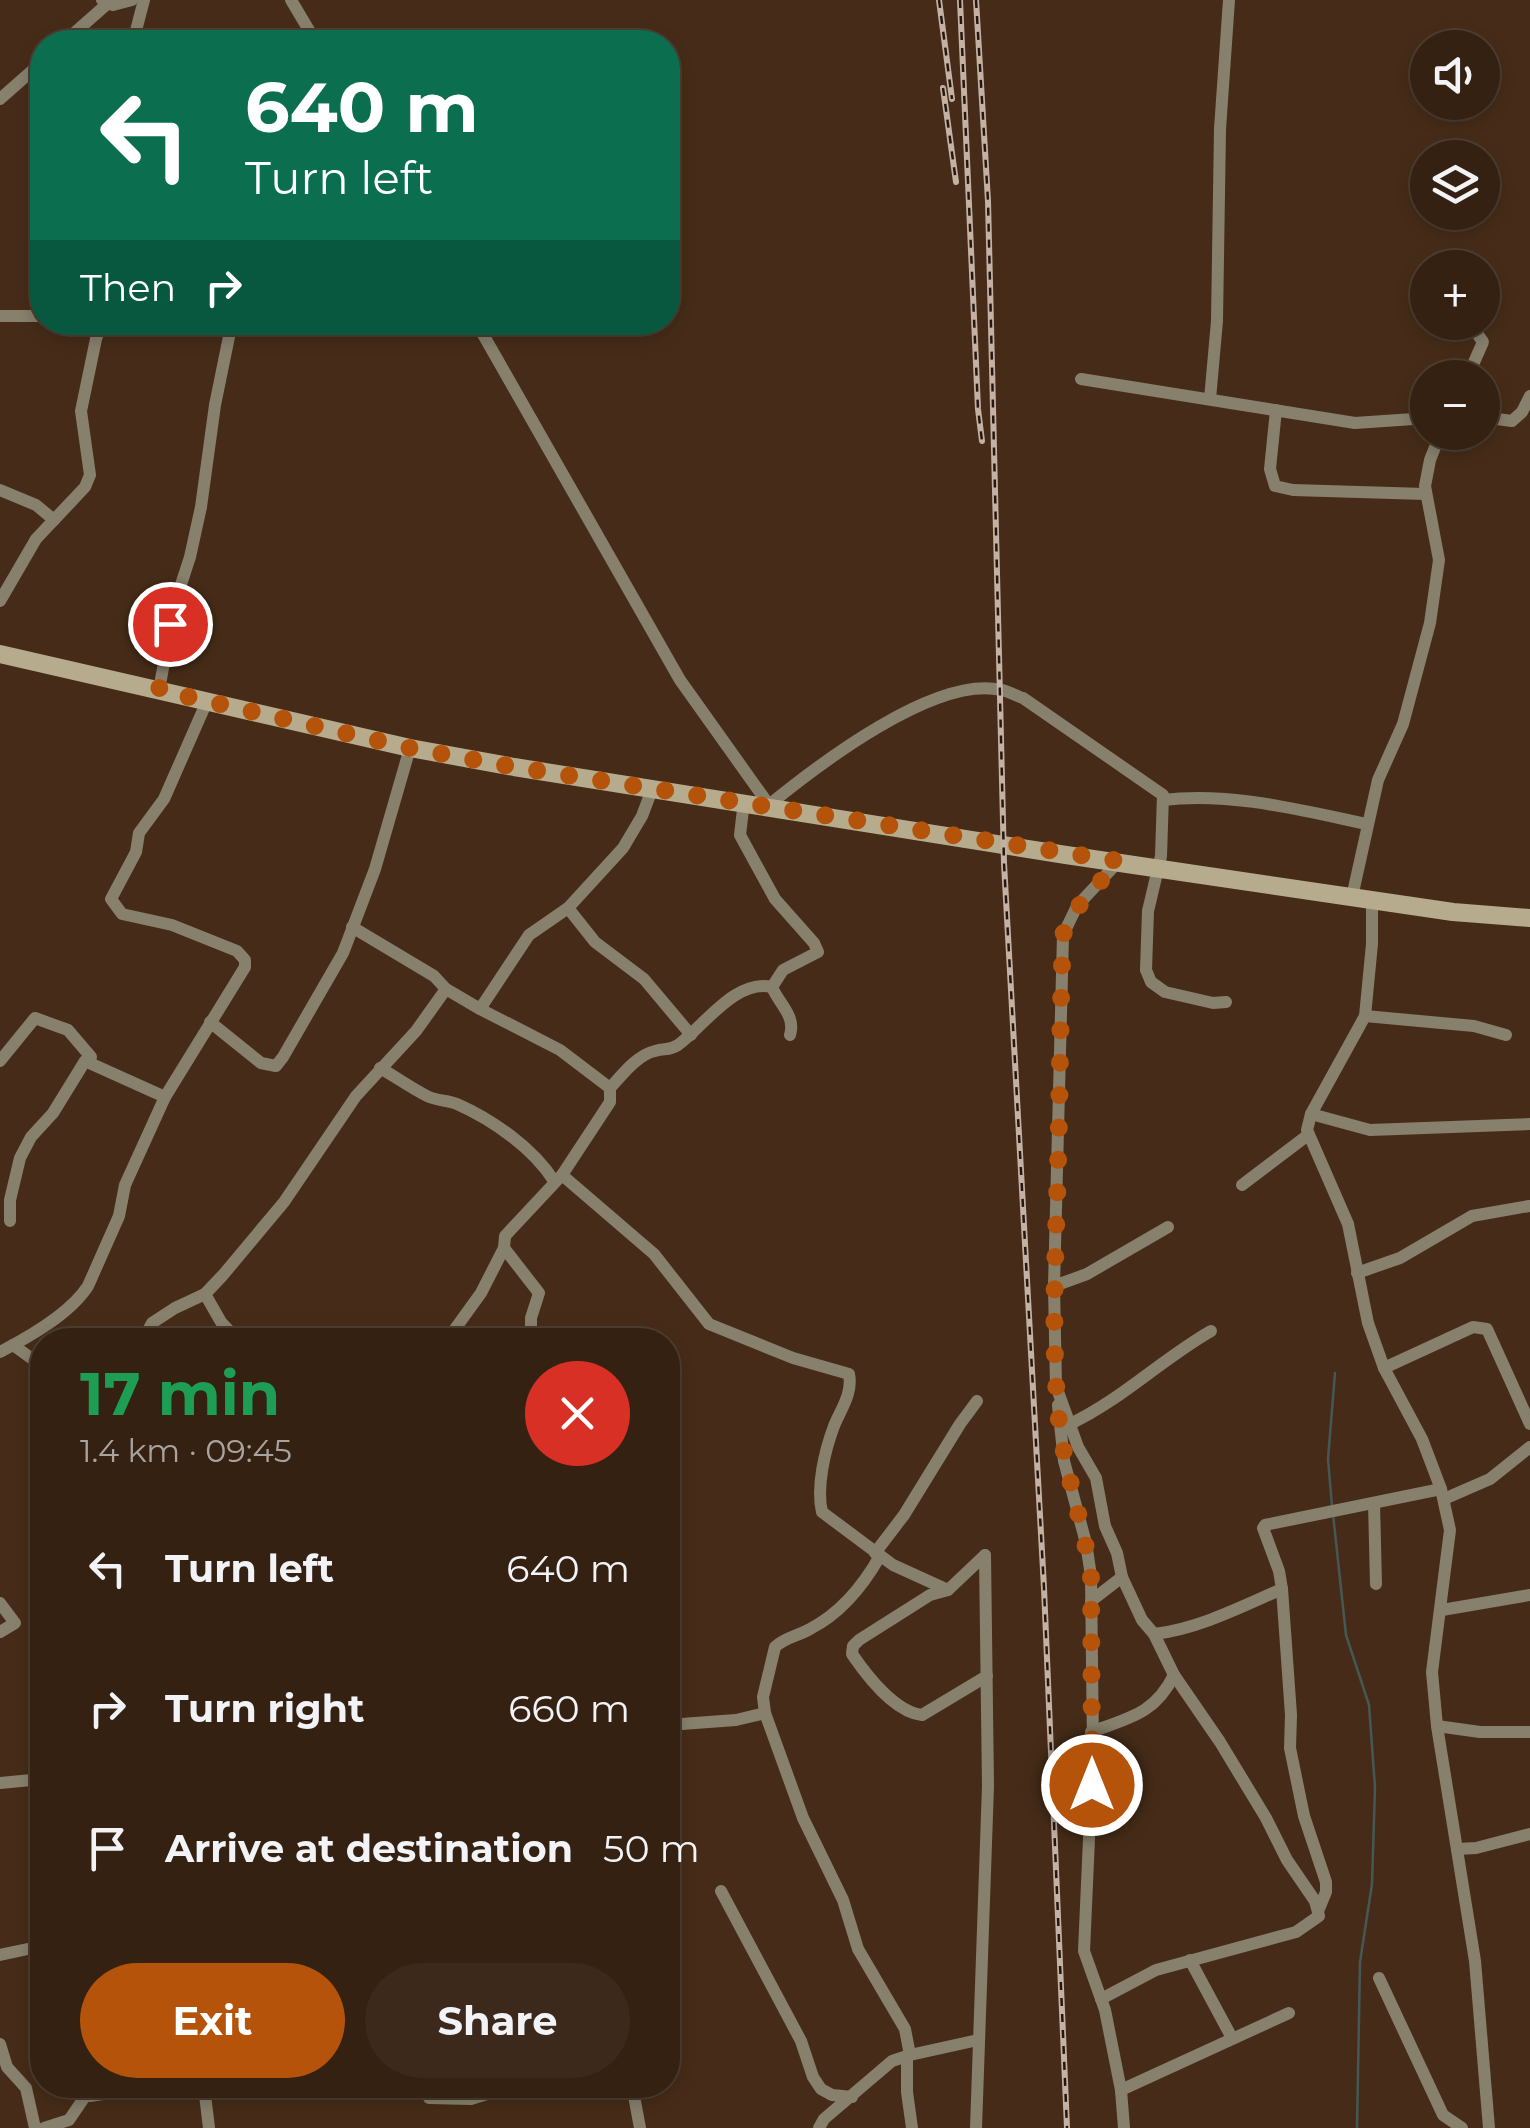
<!DOCTYPE html>
<html lang="en">
<head>
<meta charset="utf-8">
<style>
  body { margin:0; font-family:Montserrat,sans-serif; background:#3c291b; color:#f1f3f6; height:100vh; display:flex; flex-direction:column; font-size:38px; white-space:nowrap }
  * { box-sizing:border-box; margin:0 }
  p { font-size:32px; color:#a9a39f }
  .icon { flex:none; width:55px; height:55px; fill:none; stroke:currentColor; stroke-width:2; stroke-linecap:round; stroke-linejoin:round }
  .map { position:relative; flex:1; overflow:hidden }
  .panel { position:absolute; left:30px; top:1328px; width:650px; height:770px; display:flex; flex-direction:column; background:#342112; border-radius:40px; box-shadow:0 5px 15px #0003,0 0 0 2px #4e3e32 }
  .panel>* { flex:none }
  .guide { position:absolute; left:30px; top:30px; width:650px; height:305px; border-radius:40px; box-shadow:0 5px 15px #0003,0 0 0 2px #4e3e32; background:#0b6e4f; color:#fff; overflow:hidden }
  .tools { position:absolute; left:1410px; top:30px; display:grid; gap:20px }
  .tools a { display:grid; place-items:center; width:90px; height:90px; border-radius:50%; background:#342112; box-shadow:0 5px 15px #0003,0 0 0 2px #4e3e32; font-size:50px }
  .pin { position:absolute; display:grid; place-items:center; width:85px; height:85px; color:#fff; margin:-42px; border:5px solid #fff; border-radius:50%; box-shadow:0 2px 10px #0007 }
  .me { position:absolute; width:110px; margin:-55px; rotate:0deg; stroke-linejoin:round; filter:drop-shadow(0 0 8px #0008) }
  .turn { display:flex; align-items:center; gap:35px; height:210px; padding:0 50px; font-size:45px }
  .turn .icon { width:130px; height:130px; stroke-width:2.5 }
  .turn b { display:block; font-size:70px; line-height:85px }
  .then { display:flex; align-items:center; height:95px; padding:0 50px; background:#0003; gap:20px; font-size:38px }
  .round { display:grid; place-items:center; flex:none; width:105px; height:105px; border-radius:52px; background:#3c291b }
  .summary { display:flex; align-items:center; justify-content:space-between; height:170px; padding:0 50px }
  h1 { font-size:60px; font-weight:700; line-height:75px; color:#1e9e55 }
  .primary-button { display:flex; gap:20px; margin-top:auto; padding:20px 50px }
  .primary-button a { flex:1; height:115px; border-radius:60px; background:#b45309; color:#fff; font-size:40px; font-weight:700; line-height:115px; text-align:center }
  .primary-button a+a { background:#3c291b; color:#f1f3f6 }
  ul { padding:0; list-style:none }
  li { display:flex; align-items:center; gap:30px; height:140px; padding:0 50px }
  li div { flex:1 }
  li b { display:block; font-size:38px }
  li em { font-style:normal }
  .map>svg:first-child { display:block }
  .lines { fill:none; stroke-linecap:round; stroke-linejoin:round }
  .stream { stroke:#455856; stroke-width:2.5 }
  .street { stroke:#87806d; stroke-width:12 }
  .secondary { stroke:#b6ac8d; stroke-width:18 }
  .rail-casing { stroke:#c4b1a4; stroke-width:6 }
  .rail { stroke:#23180f; stroke-width:2.5; stroke-dasharray:8; stroke-linecap:butt }
  .route { stroke:#b45309; stroke-width:18; stroke-dasharray:0 32.4 }
</style>
</head>
<body>
<div class="map">
<svg width="1530" height="2128" viewBox="0 0 1530 2128">
  <rect width="100%" height="100%" fill="#462c18"/>
  <g class="lines">
    <g class="stream">
      <path d="M1332 1506 1328 1459 1335 1373"/>
      <path d="M1333 1514 1346 1635 1369 1705 1375 1787 1372 1884 1360 1962 1357 2128"/>
    </g>
    <g class="street">
      <path d="M102 0 113 5 132 0"/>
      <path d="M291 0 316 42"/>
      <path d="M64 42 106 5"/>
      <path d="M133 42 144 0"/>
      <path d="M0 99 42 62"/>
      <path d="M0 316H42"/>
      <path d="M476 322 680 680 769 805C818 765 935 675 1001 690 1009 691 1016 696 1023 698L1163 795 1161 856 1148 911 1146 970 1151 982 1165 992 1213 1003 1226 1002"/>
      <path d="M1456 322 1476 332 1483 342 1467 378"/>
      <path d="M1081 379 1355 423 1428 418"/>
      <path d="M1210 399 1217 321 1220 129 1229 0"/>
      <path d="M1276 410 1270 469 1275 486 1293 490 1425 494"/>
      <path d="M1482 417 1512 421 1522 412 1530 396"/>
      <path d="M0 490 36 505 54 520"/>
      <path d="M0 601 36 539 85 487 90 475 81 411 96 339 102 322"/>
      <path d="M159 690 175 603 190 557 201 507 215 405 232 322"/>
      <path d="M1163 800C1232 792 1300 810 1367 824"/>
      <path d="M744 801 740 835 775 899 814 943 818 952 783 970 772 987"/>
      <path d="M1119 861 1077 906 1063 935 1054 1286 1056 1386 1078 1447 1096 1478 1105 1526 1117 1553 1122 1577 1142 1620 1154 1634C1198 1629 1241 1607 1282 1589L1279 1571 1263 1528 1265 1525 1441 1489"/>
      <path d="M1352 897 1378 780 1403 724 1430 623 1439 560 1425 486 1430 460 1441 432"/>
      <path d="M1372 900V944L1365 1016 1311 1114 1307 1130 1348 1224 1368 1323 1384 1368 1422 1439 1441 1489 1450 1530 1432 1672 1437 1726 1475 1961 1489 2128"/>
      <path d="M568 908 595 942 644 979 691 1035"/>
      <path d="M352 927 434 976 446 989 480 1009 560 1050 610 1088"/>
      <path d="M772 987C779 1004 796 1016 790 1035"/>
      <path d="M480 1009 529 935 568 908 623 848 642 816 653 787"/>
      <path d="M1365 1016 1474 1026 1506 1035"/>
      <path d="M210 1022 261 1063 276 1066 283 1057 343 953 375 869 410 748"/>
      <path d="M0 1061 35 1018 68 1030 91 1057"/>
      <path d="M380 1068C396 1077 411 1088 427 1096 437 1101 447 1100 457 1104 493 1120 533 1148 554 1181"/>
      <path d="M1311 1114 1370 1130 1530 1124"/>
      <path d="M562 1175 654 1254 709 1324 793 1358 849 1374C853 1393 841 1409 834 1426 825 1450 816 1487 822 1512L893 1565 948 1590 985 1555"/>
      <path d="M1242 1185 1308 1135"/>
      <path d="M10 1221V1200L20 1158 31 1137 53 1113 85 1061 165 1097"/>
      <path d="M1357 1273 1400 1258 1472 1216 1529 1206"/>
      <path d="M1054 1286 1087 1274 1168 1227"/>
      <path d="M205 1294 221 1322 236 1338 261 1333 282 1340"/>
      <path d="M143 1340 152 1323 175 1308 205 1294 223 1275 284 1202 356 1096 416 1031 446 989"/>
      <path d="M447 1340 481 1293 504 1248"/>
      <path d="M531 1340V1318L539 1293 504 1248 505 1236 562 1175 610 1102V1088C622 1075 637 1055 655 1051 665 1048 669 1051 678 1045 704 1026 736 978 772 987"/>
      <path d="M13 1345 42 1366"/>
      <path d="M0 1352C29 1337 70 1314 88 1286L119 1216 125 1185 165 1097 245 967V960L237 951 172 925 122 914 111 899 136 852 139 833 164 799 208 699"/>
      <path d="M1384 1368 1473 1327 1487 1329 1530 1424"/>
      <path d="M1058 1405 1064 1461 1086 1543 1091 1576 1093 1749 1084 1951 1105 2010 1121 2090 1124 2128"/>
      <path d="M1070 1424C1121 1400 1162 1359 1211 1331"/>
      <path d="M1444 1499 1490 1479 1530 1447"/>
      <path d="M1374 1503 1376 1584"/>
      <path d="M875 1553 904 1515 960 1424 977 1401"/>
      <path d="M880 1556C863 1586 841 1613 810 1629 798 1636 785 1637 775 1647L763 1697 765 1713 803 1818 843 1900 858 1949 905 2029 910 2055 978 2040"/>
      <path d="M1282 1589 1291 1715 1290 1748 1304 1816 1326 1882V1892L1319 1909"/>
      <path d="M948 1590 930 1595 859 1640 853 1646 852 1654C867 1676 895 1712 922 1715L987 1676"/>
      <path d="M1091 1601 1122 1577"/>
      <path d="M0 1603 15 1623 0 1632"/>
      <path d="M1442 1610 1530 1595"/>
      <path d="M668 1725 736 1720 765 1713"/>
      <path d="M1437 1726 1480 1732H1530"/>
      <path d="M1091 1732C1129 1718 1155 1714 1174 1675"/>
      <path d="M0 1783 42 1779"/>
      <path d="M1457 1849 1476 1848 1530 1834"/>
      <path d="M721 1891 801 2041 813 2077 821 2089 832 2095 852 2097"/>
      <path d="M0 1955 42 1946"/>
      <path d="M1190 1960 1232 2038"/>
      <path d="M1379 1978 1443 2115 1462 2128"/>
      <path d="M1101 1999 1156 1970 1296 1932 1319 1916 1315 1901 1287 1860 1266 1818 1220 1742 1174 1675 1154 1634"/>
      <path d="M0 2044 7 2067 26 2088 35 2128"/>
      <path d="M907 2056V2092L912 2128"/>
      <path d="M78 2085 82 2094 90 2096 161 2085"/>
      <path d="M198 2085 205 2095 209 2128"/>
      <path d="M632 2085 640 2128"/>
      <path d="M1121 2090 1289 2013"/>
      <path d="M429 2098 471 2099 516 2085"/>
      <path d="M44 2128 69 2120 86 2095"/>
      <path d="M819 2128 824 2119 892 2061 910 2055"/>
      <path d="M976 2128 988 1786 985 1555"/>
    </g>
    <path class="secondary" d="M0 654 410 748 514 767 1066 855 1453 912 1530 918"/>
    <g class="rail-casing">
      <g id="rail">
        <path d="M939 0 952 99"/>
        <path d="M960 0 978 409 982 441"/>
        <path d="M976 0 988 201 1004 863 1044 1588 1067 2128"/>
        <path d="M943 88 956 182"/>
      </g>
    </g>
    <use href="#rail" class="rail"/>
  </g>
  <g class="lines">
    <path class="route" d="M170 624 159 690 410 748 514 767 1119 861C1098 886 1074 904 1063 935 1060 1012 1060 1089 1058 1165 1056 1247 1051 1329 1058 1411 1063 1468 1083 1520 1091 1576L1092 1785"/>
  </g>
</svg>
<div class="tools">
<a><svg class="icon" aria-label="sound" viewBox="0 0 24 24"><path d="M4 9h4l5-4v14l-5-4H4zM17 9q2 3 0 6"/></svg></a>
<a><svg class="icon" aria-label="layers" viewBox="0 0 24 24"><path d="M12 4l9 5-9 5-9-5zM3 14l9 5 9-5"/></svg></a>
<a>+</a>
<a>−</a>
</div>
<div class="pin" style="left:170px;top:624px;background:#d93025"><svg class="icon" aria-label="arrive" viewBox="0 0 24 24"><path d="M6 21V4h12l-3 4 3 4H6"/></svg></div>
<svg class="me" style="left:1092px;top:1785px" viewBox="-20 -20 40 40"><circle r="17" fill="#b45309" stroke="#fff" stroke-width="3"/><path d="M0-11L8 9 0 5-8 9z" fill="#fff"/></svg>
<div class="guide">
<div class="turn"><svg class="icon" aria-label="left" viewBox="0 0 24 24"><path d="M17 20v-9H6M10 6l-5 5 5 5"/></svg><div><b>640 m</b>Turn left</div></div>
<div class="then">Then<svg class="icon" aria-label="right" viewBox="0 0 24 24"><path d="M7 20v-9h11M14 6l5 5-5 5"/></svg></div>
</div>
<section class="panel">
<div class="summary"><div><h1>17 min</h1><p>1.4 km · 09:45</p></div><a class="round" style="background:#d93025;color:#fff"><svg class="icon" aria-label="close" viewBox="0 0 24 24"><path d="M6 6l12 12M18 6L6 18"/></svg></a></div>
<ul>
<li><svg class="icon" aria-label="left" viewBox="0 0 24 24"><path d="M17 20v-9H6M10 6l-5 5 5 5"/></svg><div><b>Turn left</b></div><em>640 m</em></li>
<li><svg class="icon" aria-label="right" viewBox="0 0 24 24"><path d="M7 20v-9h11M14 6l5 5-5 5"/></svg><div><b>Turn right</b></div><em>660 m</em></li>
<li><svg class="icon" aria-label="arrive" viewBox="0 0 24 24"><path d="M6 21V4h12l-3 4 3 4H6"/></svg><div><b>Arrive at destination</b></div><em>50 m</em></li>
</ul>
<div class="primary-button"><a>Exit</a><a>Share</a></div>
</section>
</div>
</body>
</html>
